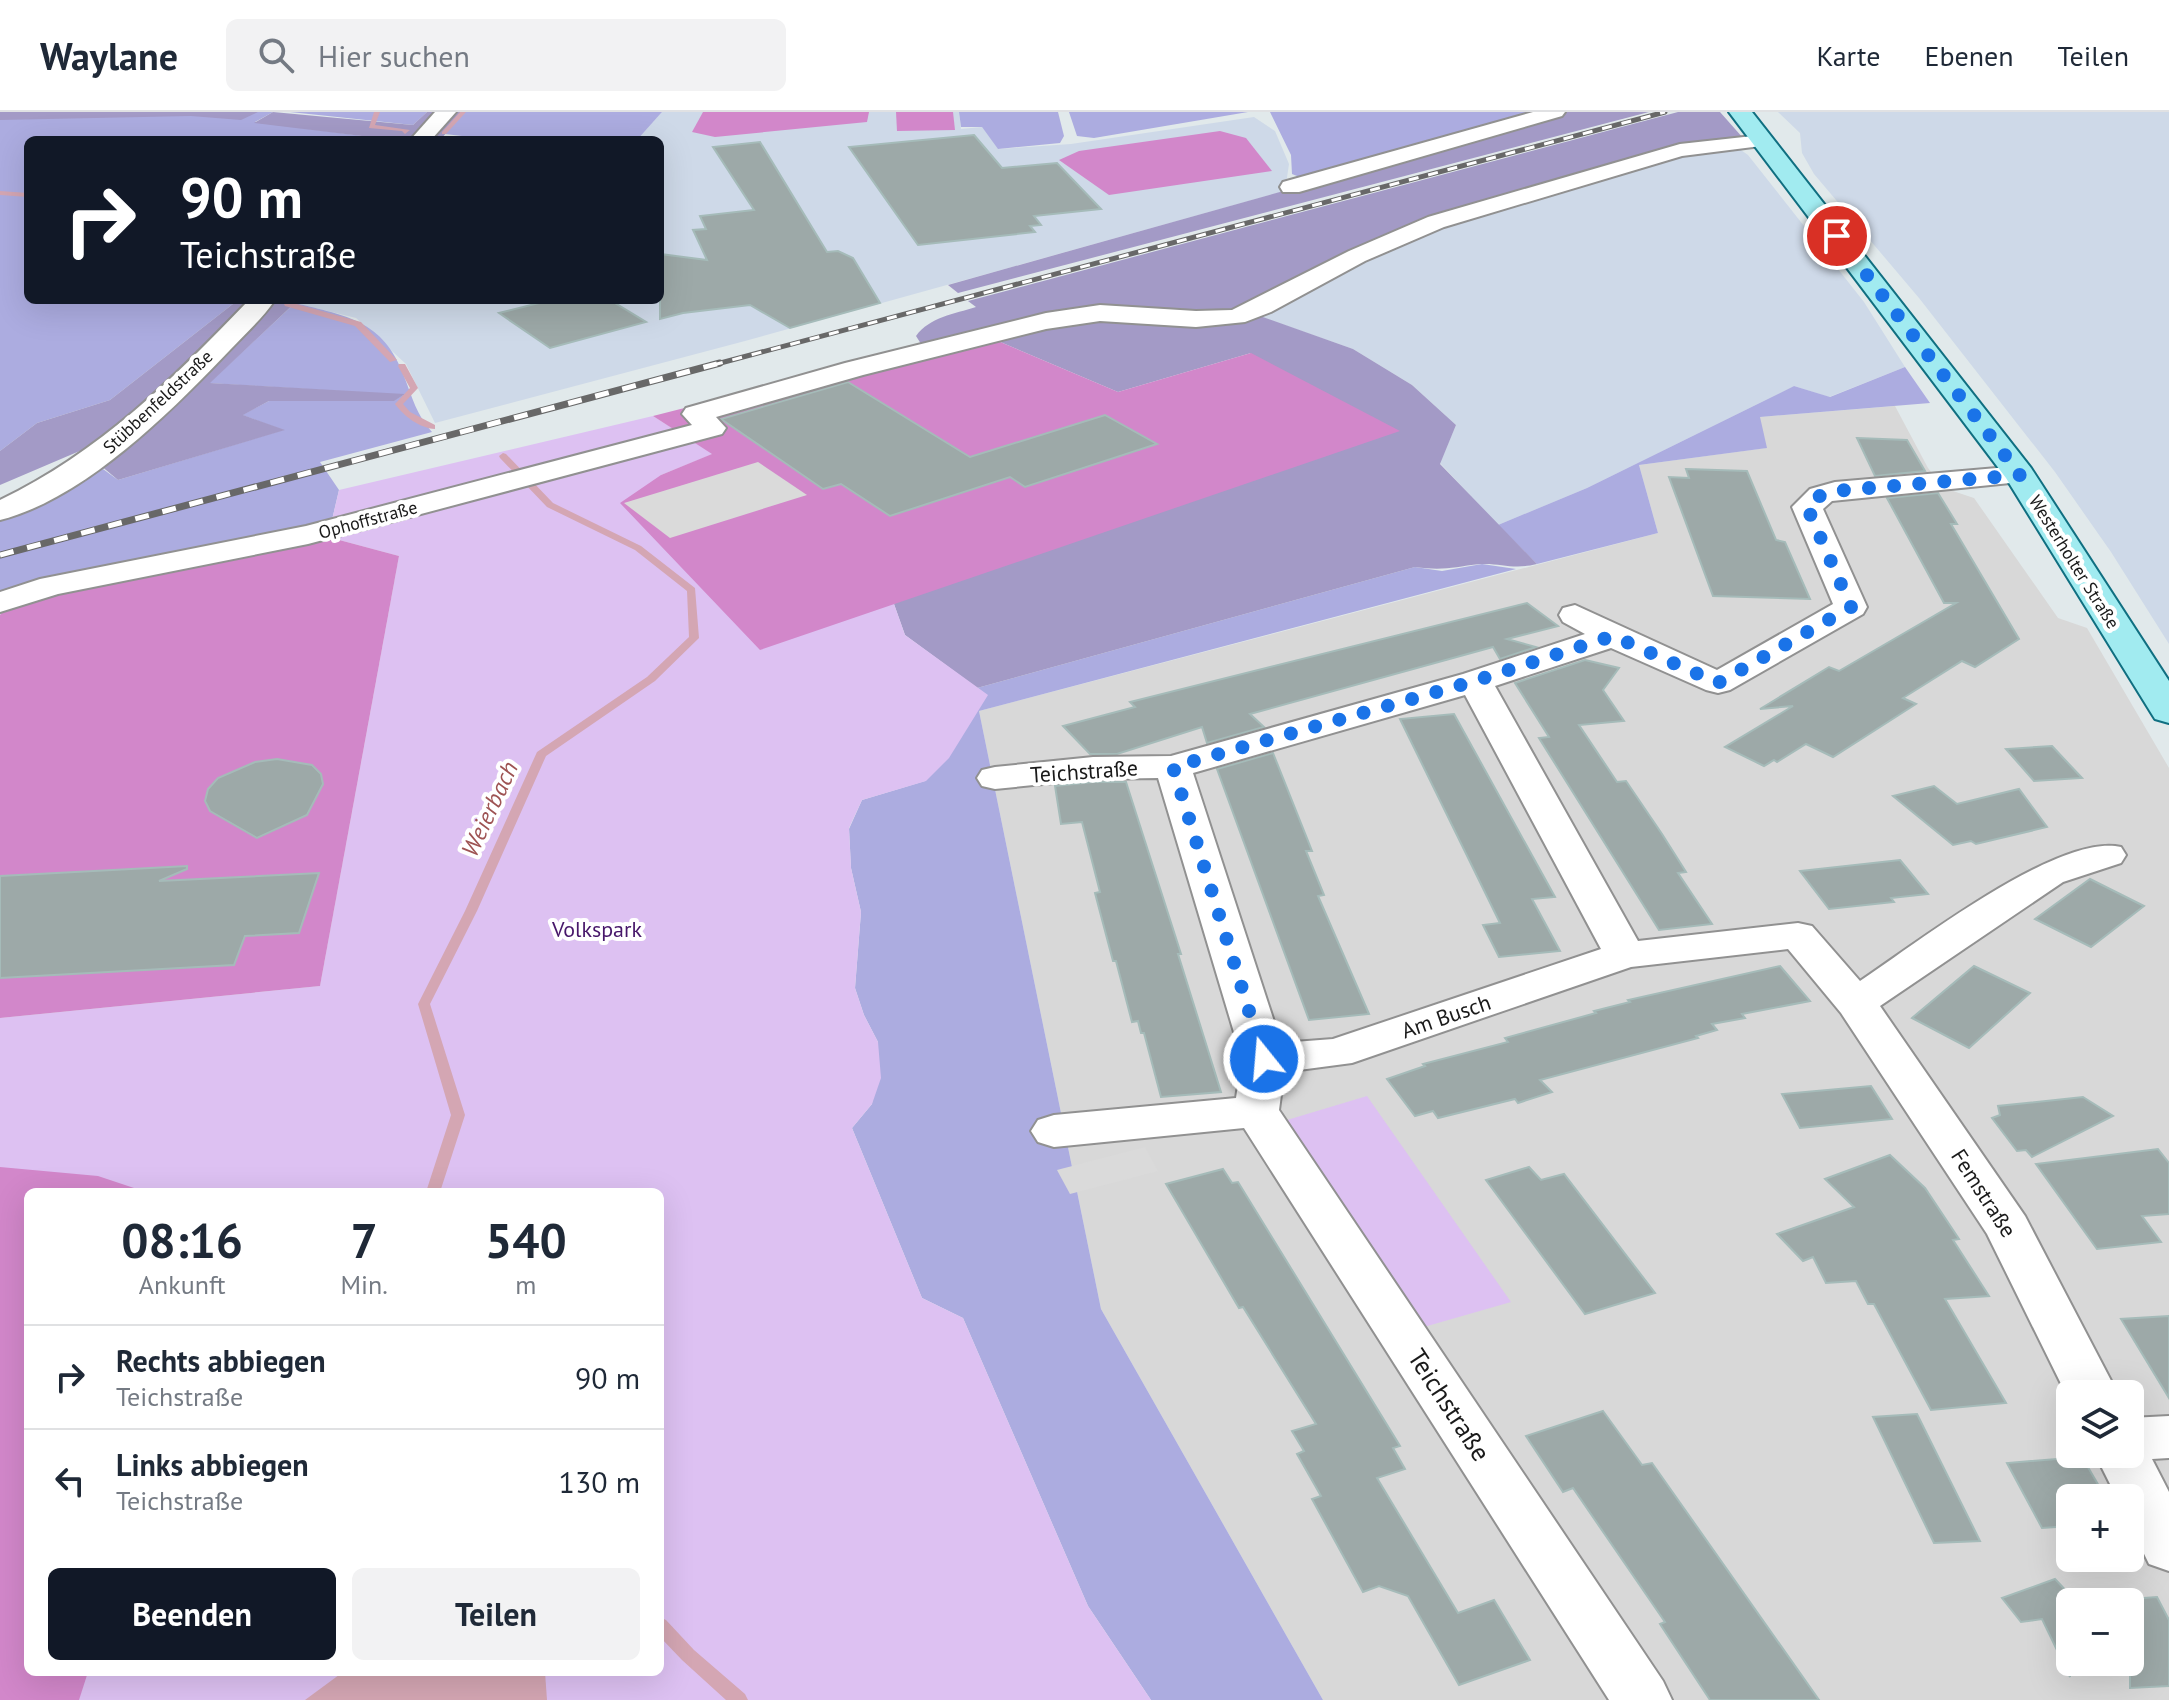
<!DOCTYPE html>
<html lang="de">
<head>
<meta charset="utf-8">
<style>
  body { margin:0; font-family:"PT Sans",sans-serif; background:#f2f2f3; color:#1f2937; height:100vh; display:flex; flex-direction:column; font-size:30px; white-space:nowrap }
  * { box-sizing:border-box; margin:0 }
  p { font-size:26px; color:#747a83 }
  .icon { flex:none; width:44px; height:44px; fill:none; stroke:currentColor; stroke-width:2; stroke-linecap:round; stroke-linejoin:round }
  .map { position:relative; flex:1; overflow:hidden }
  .side { position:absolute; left:24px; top:1076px; width:640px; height:488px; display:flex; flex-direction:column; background:#fff; border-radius:12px; box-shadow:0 8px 32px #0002 }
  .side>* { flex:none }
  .top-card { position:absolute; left:24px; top:24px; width:640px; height:168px; border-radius:12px; box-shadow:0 8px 32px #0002; background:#111827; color:#fff; overflow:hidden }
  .controls { position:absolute; left:2056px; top:1268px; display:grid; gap:16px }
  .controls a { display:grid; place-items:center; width:88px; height:88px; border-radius:12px; background:#fff; box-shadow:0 8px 32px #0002; font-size:40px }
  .pin { position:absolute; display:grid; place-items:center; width:68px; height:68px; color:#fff; margin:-34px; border:4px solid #fff; border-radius:50%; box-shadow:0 2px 8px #0007 }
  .me { position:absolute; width:88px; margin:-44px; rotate:343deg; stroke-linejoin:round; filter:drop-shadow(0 0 6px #0008) }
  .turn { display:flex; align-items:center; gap:28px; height:168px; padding:0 24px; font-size:36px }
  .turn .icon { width:104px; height:104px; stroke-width:2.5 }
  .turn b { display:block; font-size:56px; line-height:68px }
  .eta { display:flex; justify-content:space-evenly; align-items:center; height:136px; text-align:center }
  .eta b { font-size:48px; font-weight:700; line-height:56px }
  .button { display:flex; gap:16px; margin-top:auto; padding:16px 24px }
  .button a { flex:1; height:92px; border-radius:12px; background:#111827; color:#fff; font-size:32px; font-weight:700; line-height:92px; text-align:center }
  .button a+a { background:#f2f2f3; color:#1f2937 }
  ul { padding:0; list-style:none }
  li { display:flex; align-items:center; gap:24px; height:104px; padding:0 24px; border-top:2px solid #e0e1e3 }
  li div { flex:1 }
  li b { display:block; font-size:30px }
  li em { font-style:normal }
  header { display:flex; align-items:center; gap:48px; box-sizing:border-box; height:112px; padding:0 40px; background:#fff; border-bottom:2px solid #e0e1e3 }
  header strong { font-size:38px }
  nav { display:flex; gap:44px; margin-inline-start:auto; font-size:28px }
  .search { width:560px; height:72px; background:#f2f2f3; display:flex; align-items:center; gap:20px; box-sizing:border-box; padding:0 28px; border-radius:12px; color:#747a83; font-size:30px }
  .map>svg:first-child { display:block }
  .residential { fill:#d8d8d8; fill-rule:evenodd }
  .farmland { fill:#ced9e8 }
  .grass { fill:#acace0 }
  .forest { fill:#a39ac6 }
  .park { fill:#ddc1f2; fill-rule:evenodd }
  .pitch { fill:#d287ca }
  .parking { fill:#dadada }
  .water { fill:#d4a6b3 }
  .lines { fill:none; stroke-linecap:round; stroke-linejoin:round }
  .stream { fill:#d4a6b3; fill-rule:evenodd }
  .building { fill:#9da9a8; stroke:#a5bbb9; stroke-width:2 }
  .minor-casing { stroke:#919191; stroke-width:4 }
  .major-casing { stroke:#106f81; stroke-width:4 }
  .minor { fill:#fff; fill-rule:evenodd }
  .major { fill:#a1ebf0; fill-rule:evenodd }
  .rail-far1-casing { stroke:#686868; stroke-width:5 }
  .rail-casing { stroke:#686868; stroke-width:7 }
  .rail-far1 { stroke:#fff; stroke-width:3; stroke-dasharray:10; stroke-linecap:butt }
  .rail { stroke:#fff; stroke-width:5; stroke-dasharray:14; stroke-linecap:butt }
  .route { stroke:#1a73e8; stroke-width:14; stroke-dasharray:0 25.2 }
  .labels { text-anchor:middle; stroke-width:8; stroke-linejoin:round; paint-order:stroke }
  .far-street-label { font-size:18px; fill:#1a1a1a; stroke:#fff }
  .street-label { font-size:22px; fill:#1a1a1a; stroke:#fff }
  .park-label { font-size:22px; fill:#47176a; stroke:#fff }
  .water-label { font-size:24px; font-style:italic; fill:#9e5353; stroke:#fff }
  .near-street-label { font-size:26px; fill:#1a1a1a; stroke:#fff }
</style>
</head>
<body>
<header>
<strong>Waylane</strong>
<div class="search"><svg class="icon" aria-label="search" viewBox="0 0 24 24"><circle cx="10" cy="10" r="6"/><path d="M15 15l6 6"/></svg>Hier suchen</div>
<nav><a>Karte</a><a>Ebenen</a><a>Teilen</a></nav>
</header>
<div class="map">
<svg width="2169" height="1588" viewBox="0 0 2169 1588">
  <rect width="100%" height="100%" fill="#e1e9eb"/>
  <path class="residential" d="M1895 294 1928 356 1944 376 1974 386 2058 506 2087 516 2169 656V1588H1323L1101 1197 979 599 1658 421 1639 353 1766 336 1759 305ZM2070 1282H2130V1342H2070ZM2070 1386H2130V1446H2070ZM2070 1490H2130V1550H2070Z"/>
  <g class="farmland">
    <path d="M662 0H959L961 17 982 15 999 37 1071 32 1254 5 1275 19 1289 52 1285 79 745 229 435 311 406 252 356 206 295 191 298 188H660V28H637Z"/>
    <path d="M1778 0H2169V532L2111 440 2055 360 1919 186 1814 62 1802 41 1800 21Z"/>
    <path d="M1738 36 1748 43 1864 190 1905 255 1829 285 1794 274 1587 376 1498 413 1440 351 1456 313 1412 273 1353 237 1241 198 1349 141 1631 51Z"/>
  </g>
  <g class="grass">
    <path d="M0 0H273L255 10 395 28H28V188H238L110 288 37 311 0 339Z"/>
    <path d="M290 0H427L413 13Z"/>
    <path d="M465 0H662L637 28H496L445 22Z"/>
    <path d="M959 0H1058L1064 24 1060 31 998 37 982 15H961Z"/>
    <path d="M1069 0H1248L1094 26 1077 24Z"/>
    <path d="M1270 0H1544L1302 66 1292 62 1291 43Z"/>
    <path d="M295 191C347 204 383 208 404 264 412 285 417 304 432 320L320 350 339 378 328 425 0 492V407L35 393 103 357 118 368 283 318 242 303 269 289H393L403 283 209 271Z"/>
    <path d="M1905 255 1930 291 1760 305 1767 336 1639 353 1658 421 1537 452 1498 413 1587 376 1794 274 1830 285Z"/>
    <path d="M1482 452 1516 457 979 599 1101 1197 1323 1588H1151L1088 1494 963 1206 922 1186 852 1016 872 992 878 930 864 903 855 876 861 800 851 756 849 717 862 688 925 669 987 583 977 576 1415 455 1442 459Z"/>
  </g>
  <g class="forest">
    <path d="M0 0H258L241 8 191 4 0 8Z"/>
    <path d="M273 0 413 13 427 0H465L440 28H395L254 11Z"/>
    <path d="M1565 0H1649L958 181 948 173Z"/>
    <path d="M1678 0H1720L1743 26 1676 41 1442 110 1243 198 1353 237 1412 273 1456 313 1440 352 1537 452C1512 458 1503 451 1480 452 1453 455 1444 459 1415 455L977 576 905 523 894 492 1251 241 1118 280 979 221 923 235 916 224C930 205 954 202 976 195L968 189Z"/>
    <path d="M238 188H298L210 271 405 282 394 289H269L243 303 285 318 118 368 82 338 0 373V339L37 311 110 288Z"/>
  </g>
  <g class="park">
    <path d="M653 304 713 342 661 363 894 492 905 523 988 583 949 646 926 669 862 688 849 716 851 756 861 800 855 876 864 903 878 930 881 966 872 992 852 1016 922 1186 963 1206 1088 1494 1151 1588H0V906L320 874 399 444 328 425 339 378ZM28 1080H660V1560H28Z"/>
    <path d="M1367 984 1511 1190 1417 1217 1277 1011Z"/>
  </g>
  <g class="pitch">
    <path d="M703 0H869L867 10 715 25 692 20Z"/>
    <path d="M896 0H953L955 18 897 19Z"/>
    <path d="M1220 19 1246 26 1272 59 1109 83 1059 48 1079 39Z"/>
    <path d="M979 221 1118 280 1251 241 1400 319 760 538 620 391 661 363 712 342 653 304Z"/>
    <path d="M328 425 399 444 320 874 0 906V503L9 490Z"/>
    <path d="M0 1055 98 1064 146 1080H28V1560H88L79 1588H0Z"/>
  </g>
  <g class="parking">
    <path d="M758 350 807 383 670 426 624 391Z"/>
    <path d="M1145 1035 1158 1059 1070 1082 1057 1058Z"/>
  </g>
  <path class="water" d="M343 1560H545L547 1588H305Z"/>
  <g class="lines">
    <g class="stream">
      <path d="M374 0H380L375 13 410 18 405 22 402 19 369 16Z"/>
      <path d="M460 0H466L446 22H442V20Z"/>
      <path d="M0 79 28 81V85L0 83Z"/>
      <path d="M287 188H295L293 191 361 210 397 248 390 250 355 214 285 194 284 192Z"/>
      <path d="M399 252H405L418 276 403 292 410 300 435 313V317C419 316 404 304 395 292L410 276 398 254Z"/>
      <path d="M503 341 506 342 553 391 641 434 695 476 699 526 655 569 546 644 477 799 430 892 465 1003 440 1080H426L451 1003 418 892 465 799 537 640 647 565 689 525 687 479 635 438 547 395 500 346 499 344Z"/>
      <path d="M660 1505 666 1508 694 1538 745 1582 748 1588H726L682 1548 660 1525Z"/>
    </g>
  </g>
  <g class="building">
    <path d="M974 23 1002 56 1057 51 1101 97 1034 104 1041 113 1030 114 1035 120 918 133 849 35Z"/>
    <path d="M760 30 827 140 838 139 853 146 880 191 790 216 750 193 683 201 660 207V142L707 148 693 118 706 117 700 104 754 98 713 35Z"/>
    <path d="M551 188H610L646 210 550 236 499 201Z"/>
    <path d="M848 270 970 345 1105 303 1157 332 1025 375 1010 365 890 404 841 372 823 377 721 307Z"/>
    <path d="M1857 326 1907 328 1925 359 1875 364Z"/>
    <path d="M1686 357 1747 359 1776 428 1785 430 1810 487 1713 484 1669 365 1689 366Z"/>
    <path d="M1938 381 1957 412H1951L2019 527 1975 555 1962 549 1903 586 1916 592 1833 645 1806 632 1777 650 1774 648 1764 654 1725 635 1793 594 1760 597 1829 555 1839 559 1956 491H1944L1887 386Z"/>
    <path d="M1527 491 1558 514 1507 527 1536 535 1500 547 1493 535 1250 602 1264 615 1207 631 1202 615 1117 642H1090L1063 614 1135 595 1130 590Z"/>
    <path d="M1585 548 1619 556 1603 578 1624 609 1579 613 1617 670 1626 669 1662 722 1686 760 1678 761 1712 812 1659 818 1539 626 1549 625 1515 571Z"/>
    <path d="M1454 602 1555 785 1532 787 1560 839 1499 845 1483 813 1500 811 1400 607Z"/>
    <path d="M2052 634 2082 666 2034 669 2006 637Z"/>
    <path d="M1273 641 1312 739H1306L1324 783 1318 784 1369 902 1309 908 1217 657Z"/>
    <path d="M277 647 312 653 321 662 323 672 307 703 257 726 210 699 205 689 208 677 218 666 255 650Z"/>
    <path d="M1093 670H1126L1181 842H1178L1221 980 1161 985 1144 921H1141L1138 909 1132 910 1116 849H1113L1095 781 1100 780 1082 710 1061 712 1055 674Z"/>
    <path d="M1934 674 1957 692 2019 677 2047 715 1976 732 1971 729 1953 733 1893 684Z"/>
    <path d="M1900 748 1928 782 1891 786 1894 790 1829 797 1800 759Z"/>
    <path d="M187 754V757L159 769 319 761 299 821 245 824 234 853 0 866V764Z"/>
    <path d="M2090 767 2144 794 2091 835 2035 807Z"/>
    <path d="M1780 854 1810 889 1742 902 1745 906 1712 912 1717 918 1696 924 1698 926 1540 968 1552 980 1518 991 1515 987 1438 1006 1433 999 1415 1004 1387 967 1425 954 1423 952 1508 930 1505 926 1596 901 1594 899 1630 890 1628 888Z"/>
    <path d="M1974 854 2030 881 1969 936 1912 906Z"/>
    <path d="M1871 974 1892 1007 1800 1016 1782 982Z"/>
    <path d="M2083 985 2113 1004 2032 1045 2026 1038 2017 1039 1992 1006 2000 1003 1998 994Z"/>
    <path d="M2158 1037 2169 1051V1102L2142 1104 2161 1130 2097 1137 2036 1052Z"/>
    <path d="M1890 1043 1925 1076 1959 1127 1953 1128 1989 1184 1945 1187 2006 1291 1931 1298 1874 1192H1868L1856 1169 1826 1171 1813 1145 1803 1149 1777 1122 1854 1095 1825 1067Z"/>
    <path d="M1529 1055 1541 1068 1564 1062 1655 1181 1585 1202 1486 1068Z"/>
    <path d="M1223 1057 1232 1071 1238 1070 1400 1334 1393 1336 1405 1357 1377 1366 1458 1501 1494 1488 1530 1548 1459 1573 1408 1484 1379 1474 1363 1480 1312 1387 1321 1384 1297 1342 1304 1339 1292 1319 1316 1312 1243 1195 1239 1196 1166 1072Z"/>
    <path d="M2169 1204V1286L2121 1207Z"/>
    <path d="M1603 1299 1642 1353 1652 1351 1819 1588H1710L1660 1512 1665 1510 1573 1376 1563 1380 1526 1324Z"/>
    <path d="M1917 1302 1980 1429 1934 1431 1873 1305Z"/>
    <path d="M2082 1345 2106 1386H2070V1414L2042 1416 2007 1351Z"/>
    <path d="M2055 1467 2070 1483V1565L2042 1507 2021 1510 2002 1486Z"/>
    <path d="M2157 1485 2169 1508V1574L2130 1576V1487Z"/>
  </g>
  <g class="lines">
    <g class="minor-casing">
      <g id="minor">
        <path d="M435 0H456L431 28H410Z"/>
        <path d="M1533 0H1565L1562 4 1299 80H1283L1280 75 1283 70Z"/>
        <path d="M1762 23 1772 29 1769 33 1682 44 1444 115 1365 149 1271 200 1245 210 1196 215 1100 209 1046 217 863 263 716 305 726 316 722 322 308 432 58 482 0 500V480L40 467 306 414 692 313 682 302 686 296 845 251 1046 201 1100 193 1196 199 1232 198 1349 139 1428 105 1680 32Z"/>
        <path d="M249 188H275C263 206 245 222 230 238 172 299 84 387 0 408V388C100 340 174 266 249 188Z"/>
        <path d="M2020 354 2030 357 2035 363 2030 369 1832 389 1823 397 1867 495 1863 502 1730 578 1718 581 1706 578 1611 536 1495 574 1638 829 1798 811 1812 814 1860 869C1914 833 2059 720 2121 735L2126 743 2121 751 2063 770 1880 894 2025 1104 2118 1282H2070V1290L1987 1122 1841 901 1788 837 1631 855 1352 951 1284 960 1279 998 1663 1569 1672 1588H1609L1244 1016 1054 1035 1038 1030 1031 1019 1038 1008 1054 1003 1236 986 1242 947 1158 666 1093 667 995 677 982 674 977 666 982 658 995 655 1093 645 1171 644 1463 562 1585 522 1563 510 1559 503 1563 496 1575 493 1717 558 1833 492 1792 395 1810 377 1835 370ZM1465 583 1601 837 1333 927 1281 931 1193 661Z"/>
        <path d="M2169 1304V1346L2152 1347 2169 1380V1459L2149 1452 2130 1413V1386H2117L2095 1342H2130V1306Z"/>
      </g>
    </g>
    <g class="major-casing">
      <path id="major" d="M1729 0H1752L2031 356 2169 569V611L2155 607 2150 599 2006 366Z"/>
    </g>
    <use href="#minor" class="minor"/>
    <use href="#major" class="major"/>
    <g class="rail-far1-casing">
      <path id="rail-far1" d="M713 253 1665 0"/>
    </g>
    <g class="rail-casing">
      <path id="rail" d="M0 443 720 251"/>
    </g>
    <use href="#rail-far1" class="rail-far1"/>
    <use href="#rail" class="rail"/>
  </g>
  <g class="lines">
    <path class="route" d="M1264 947 1173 655 1475 569 1613 524 1718 571 1851 495 1807 395 1821 383 1835 379 2020 363 1837 124"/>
  </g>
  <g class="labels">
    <g class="far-street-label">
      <text transform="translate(158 290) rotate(-43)" y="6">Stübbenfeldstraße</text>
      <text transform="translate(368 408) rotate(-15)" y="6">Ophoffstraße</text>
      <text transform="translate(2074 450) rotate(58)" y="6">Westerholter Straße</text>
    </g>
    <g class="street-label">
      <text transform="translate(1084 659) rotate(-4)" y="8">Teichstraße</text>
      <text transform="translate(1446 904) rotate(-19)" y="8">Am Busch</text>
      <text transform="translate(1984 1081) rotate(57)" y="8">Femstraße</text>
    </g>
    <g class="park-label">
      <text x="597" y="825">Volkspark</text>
    </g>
    <g class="water-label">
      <text transform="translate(490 697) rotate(-65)" y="8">Weierbach</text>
    </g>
    <g class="near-street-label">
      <text transform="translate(1449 1293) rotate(57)" y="9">Teichstraße</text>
    </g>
  </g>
</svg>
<div class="controls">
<a><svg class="icon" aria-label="layers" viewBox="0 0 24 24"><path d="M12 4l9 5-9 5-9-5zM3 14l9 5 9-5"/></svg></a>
<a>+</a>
<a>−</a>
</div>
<div class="pin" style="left:1837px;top:124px;background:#d93025"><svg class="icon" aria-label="arrive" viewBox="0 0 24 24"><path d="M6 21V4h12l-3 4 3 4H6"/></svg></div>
<svg class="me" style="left:1264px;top:947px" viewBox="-20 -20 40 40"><circle r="17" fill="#1a73e8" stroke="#fff" stroke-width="3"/><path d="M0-11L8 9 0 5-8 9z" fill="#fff"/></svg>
<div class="top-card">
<div class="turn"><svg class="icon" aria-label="right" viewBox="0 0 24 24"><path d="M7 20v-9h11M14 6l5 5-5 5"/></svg><div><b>90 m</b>Teichstraße</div></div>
</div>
<section class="side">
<div class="eta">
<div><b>08:16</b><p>Ankunft</p></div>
<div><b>7</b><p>Min.</p></div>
<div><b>540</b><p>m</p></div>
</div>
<ul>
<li><svg class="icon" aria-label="right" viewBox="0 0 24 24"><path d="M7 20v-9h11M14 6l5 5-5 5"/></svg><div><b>Rechts abbiegen</b><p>Teichstraße</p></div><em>90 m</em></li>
<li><svg class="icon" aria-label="left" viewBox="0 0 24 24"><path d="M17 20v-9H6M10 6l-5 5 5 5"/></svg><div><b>Links abbiegen</b><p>Teichstraße</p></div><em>130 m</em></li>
</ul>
<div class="button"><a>Beenden</a><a>Teilen</a></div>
</section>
</div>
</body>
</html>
